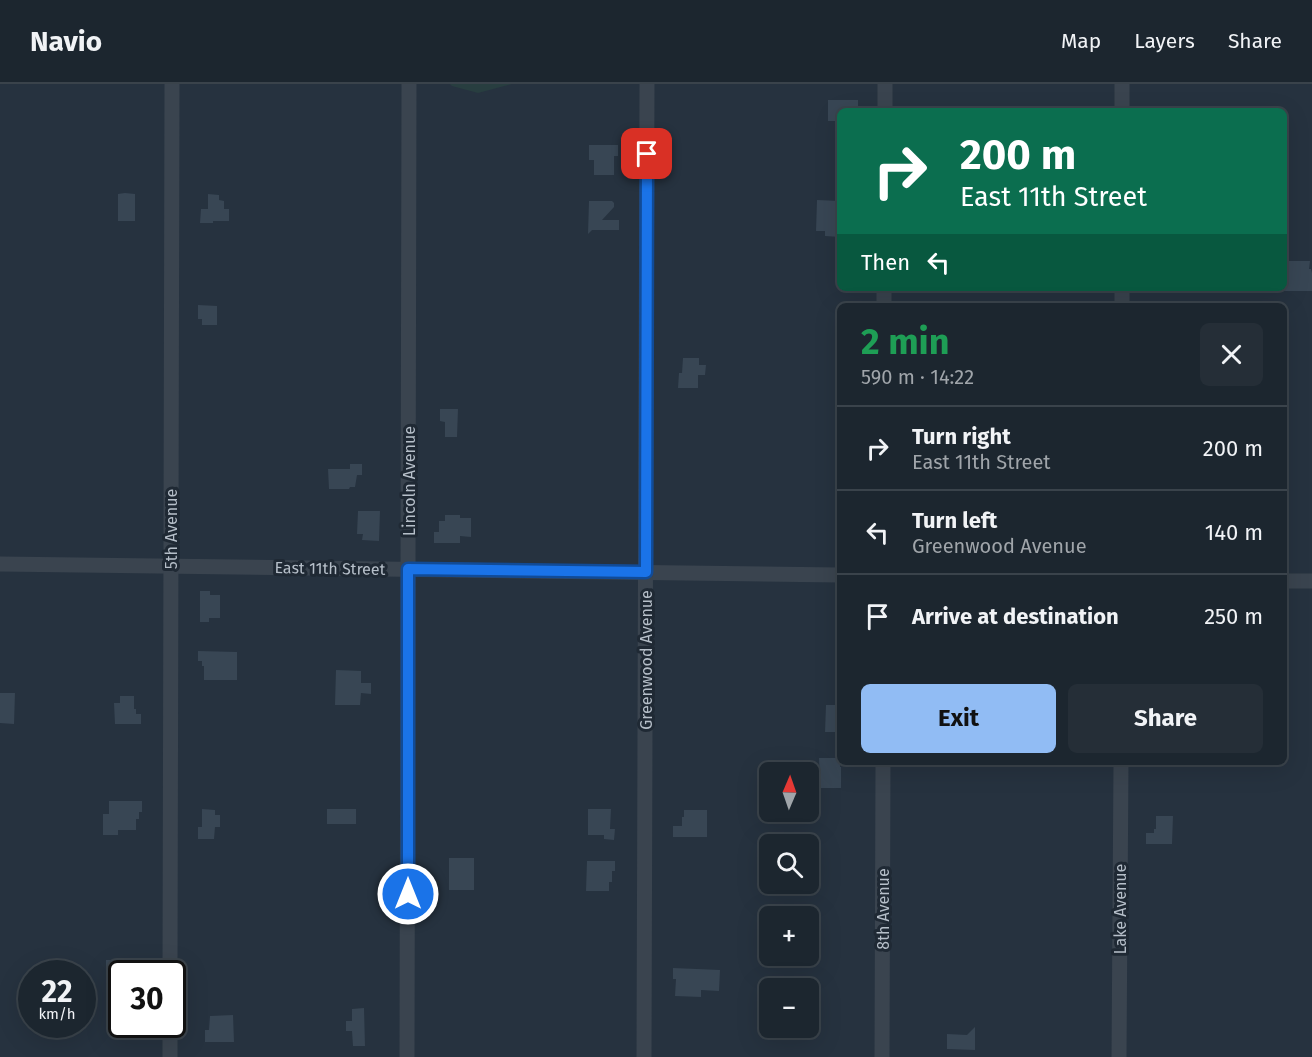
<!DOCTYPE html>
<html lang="en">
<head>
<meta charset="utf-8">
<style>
  body { margin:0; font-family:"Fira Sans",sans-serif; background:#252e37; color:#f1f3f6; height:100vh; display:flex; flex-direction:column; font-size:22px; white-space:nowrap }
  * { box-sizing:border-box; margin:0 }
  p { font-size:20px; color:#a0a5aa }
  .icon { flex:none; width:33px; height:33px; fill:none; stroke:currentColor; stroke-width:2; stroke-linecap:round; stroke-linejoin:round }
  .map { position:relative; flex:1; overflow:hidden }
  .side { position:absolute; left:837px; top:219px; width:450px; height:462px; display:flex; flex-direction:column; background:#1c262f; border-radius:9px; box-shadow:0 6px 24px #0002,0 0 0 2px #3a434b }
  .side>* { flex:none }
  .hud { position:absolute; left:837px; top:24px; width:450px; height:183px; border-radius:9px; box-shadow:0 6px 24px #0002,0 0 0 2px #3a434b; background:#0b6e4f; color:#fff; overflow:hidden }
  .needle { width:39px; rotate:2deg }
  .fabs { position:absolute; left:759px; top:678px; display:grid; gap:12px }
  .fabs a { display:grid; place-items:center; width:60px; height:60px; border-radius:9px; background:#1c262f; box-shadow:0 6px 24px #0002,0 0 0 2px #3a434b; font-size:30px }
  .speed { position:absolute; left:18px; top:876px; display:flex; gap:12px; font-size:30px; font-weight:700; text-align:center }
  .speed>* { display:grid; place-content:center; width:78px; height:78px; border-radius:50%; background:#1c262f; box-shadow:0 6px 24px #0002,0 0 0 2px #3a434b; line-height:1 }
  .speed small { font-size:15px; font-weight:400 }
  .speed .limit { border:3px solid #111; border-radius:9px; background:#fff; color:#111 }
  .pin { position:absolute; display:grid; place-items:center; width:51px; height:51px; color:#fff; margin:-26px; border-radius:12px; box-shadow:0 3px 9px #0006 }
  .me { position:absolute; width:66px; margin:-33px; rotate:0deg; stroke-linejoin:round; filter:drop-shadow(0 0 4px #0008) }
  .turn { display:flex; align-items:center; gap:21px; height:126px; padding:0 24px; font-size:27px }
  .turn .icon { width:78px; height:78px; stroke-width:2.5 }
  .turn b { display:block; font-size:42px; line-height:51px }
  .then { display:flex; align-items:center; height:57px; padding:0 24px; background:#0003; gap:12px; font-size:22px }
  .round { display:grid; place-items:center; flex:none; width:63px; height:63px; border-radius:9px; background:#252e37 }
  .overview { display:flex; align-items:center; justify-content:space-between; height:102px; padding:0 24px }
  h1 { font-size:36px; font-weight:700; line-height:45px; color:#1e9e55 }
  .primary-button { display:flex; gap:12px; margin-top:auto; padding:12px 24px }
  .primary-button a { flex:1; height:69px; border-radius:9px; background:#91bcf4; color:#111; font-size:24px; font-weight:700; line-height:69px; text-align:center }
  .primary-button a+a { background:#252e37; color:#f1f3f6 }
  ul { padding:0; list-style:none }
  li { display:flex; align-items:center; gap:18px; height:84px; padding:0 24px; border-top:2px solid #3a434b }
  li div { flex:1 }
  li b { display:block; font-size:22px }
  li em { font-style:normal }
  header { display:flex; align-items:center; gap:36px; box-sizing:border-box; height:84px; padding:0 30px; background:#1c262f; border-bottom:2px solid #3a434b }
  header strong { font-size:28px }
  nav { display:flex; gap:33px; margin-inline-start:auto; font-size:21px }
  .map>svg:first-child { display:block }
  .green { fill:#283e40 }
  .building { fill:#384654 }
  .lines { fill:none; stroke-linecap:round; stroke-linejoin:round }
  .minor { stroke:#3a444f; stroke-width:15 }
  .route-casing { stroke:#114b97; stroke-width:15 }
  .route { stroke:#1a73e8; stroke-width:10 }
  .labels { text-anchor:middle; stroke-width:6; stroke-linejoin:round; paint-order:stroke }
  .street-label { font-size:16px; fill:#b6bfc9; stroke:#1f2934 }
</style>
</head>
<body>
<header>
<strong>Navio</strong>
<nav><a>Map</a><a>Layers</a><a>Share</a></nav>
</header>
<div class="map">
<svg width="1312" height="973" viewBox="0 0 1312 973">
  <rect width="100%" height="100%" fill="#26323f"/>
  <path class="green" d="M450 0H512L478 9 452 2Z"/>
  <g class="building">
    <path d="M828 16H858V27H840V37H828Z"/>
    <path d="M589 61H618V72H614V91H594V76H589Z"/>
    <path d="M125 109 135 110V137H118V110Z"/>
    <path d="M208 110 219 111V116L224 117V125H229V137H213V139H200L201 125H208Z"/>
    <path d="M817 116 840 117V153L825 152V147H816Z"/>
    <path d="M589 117H612L614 119V123L602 136H619V146H592L588 150Z"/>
    <path d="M1284 177H1310L1309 185H1311L1312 189V207H1284Z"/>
    <path d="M198 221 217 222V241H202V235H198Z"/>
    <path d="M683 274H699V281H706L705 291H698V304H678L679 289H682Z"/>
    <path d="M440 325H458L457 353H445V338L440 337Z"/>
    <path d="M350 380H362V391H357L355 403H350L349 405H329L328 385H350Z"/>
    <path d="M358 427H380L379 457 362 456 363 450H357Z"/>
    <path d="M445 431H460V434H471V453L460 452V459H434V448H439V437H445Z"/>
    <path d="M200 507H210V511H220V534H209V538H200Z"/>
    <path d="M198 567 237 568V596H204V582H202V577H198Z"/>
    <path d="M336 586 361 587V599H371V610L361 609 360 621H335Z"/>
    <path d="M0 609H15L14 640 0 639Z"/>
    <path d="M120 612H134V625H136V630H141V640H115L114 619H120Z"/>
    <path d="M826 621H840V648H825Z"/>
    <path d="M819 674H840V683H841V704H820Z"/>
    <path d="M109 717H142V728H139V735H136V746H118V751H103V730H109Z"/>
    <path d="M202 725 215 726V731H220V743H215L214 755H198V743H202Z"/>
    <rect x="327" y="725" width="29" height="15"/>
    <path d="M588 725H611L610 745H615L614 756 604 755V751H588Z"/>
    <path d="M684 726H707V753H673V742H682V733H684Z"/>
    <path d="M1156 732H1173L1172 760H1146V749H1154V745H1156Z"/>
    <rect x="449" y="774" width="25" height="32"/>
    <path d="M587 777H615V787H612V798H609V807H586Z"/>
    <path d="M106 876H135L134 887H129V890H122V906H106Z"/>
    <path d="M673 884 720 886 719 907 701 906V913L675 912 676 895H673Z"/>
    <path d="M364 924 365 962H353L352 947H346V937H352V925Z"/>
    <path d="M233 931 234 958H205V946H209L210 932Z"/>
    <path d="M975 943V966L947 965V950L967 951Z"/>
  </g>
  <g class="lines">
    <g class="minor">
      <path d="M885 27V0"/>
      <path d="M1122 27V0"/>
      <path d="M884 222V204"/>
      <path d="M1122 222V204"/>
      <path d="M0 480 840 491"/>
      <path d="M1284 497H1312"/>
      <path d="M170 890 172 0"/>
      <path d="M170 973V940"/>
      <path d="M407 973 409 0"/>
      <path d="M644 973 647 0"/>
      <path d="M882 973 883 678"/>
      <path d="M1119 973 1121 678"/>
    </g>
  </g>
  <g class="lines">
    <g class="route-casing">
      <path id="route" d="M408 810V485L646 488 647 70"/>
    </g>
    <use href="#route" class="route"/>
  </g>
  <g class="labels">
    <g class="street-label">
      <text transform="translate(409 397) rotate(-90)" y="6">Lincoln Avenue</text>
      <text transform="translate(171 445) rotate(-90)" y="6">5th Avenue</text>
      <text transform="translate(330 484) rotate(1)" y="6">East 11th Street</text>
      <text transform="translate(646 576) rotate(-90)" y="6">Greenwood Avenue</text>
      <text transform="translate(883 825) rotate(-90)" y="6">8th Avenue</text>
      <text transform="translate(1120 825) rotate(-90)" y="6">Lake Avenue</text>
    </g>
  </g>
</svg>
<div class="fabs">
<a><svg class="needle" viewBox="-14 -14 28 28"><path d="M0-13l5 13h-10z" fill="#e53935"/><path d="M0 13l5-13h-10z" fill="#a0a5aa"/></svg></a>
<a><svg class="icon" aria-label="search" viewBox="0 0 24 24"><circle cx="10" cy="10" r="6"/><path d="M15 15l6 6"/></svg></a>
<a>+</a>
<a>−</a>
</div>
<div class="speed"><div>22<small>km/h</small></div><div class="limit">30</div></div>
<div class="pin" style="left:647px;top:70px;background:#d93025"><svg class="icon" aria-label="arrive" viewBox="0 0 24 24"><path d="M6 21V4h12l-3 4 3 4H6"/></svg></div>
<svg class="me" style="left:408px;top:810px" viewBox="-20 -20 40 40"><circle r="17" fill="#1a73e8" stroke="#fff" stroke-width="3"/><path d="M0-11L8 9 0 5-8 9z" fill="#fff"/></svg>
<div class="hud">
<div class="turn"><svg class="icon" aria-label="right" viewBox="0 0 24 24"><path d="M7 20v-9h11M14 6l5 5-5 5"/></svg><div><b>200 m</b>East 11th Street</div></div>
<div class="then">Then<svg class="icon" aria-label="left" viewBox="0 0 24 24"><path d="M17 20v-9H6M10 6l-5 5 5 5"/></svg></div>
</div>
<section class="side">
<div class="overview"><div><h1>2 min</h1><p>590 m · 14:22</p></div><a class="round"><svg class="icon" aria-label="close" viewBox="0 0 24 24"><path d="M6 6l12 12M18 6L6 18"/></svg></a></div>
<ul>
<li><svg class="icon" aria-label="right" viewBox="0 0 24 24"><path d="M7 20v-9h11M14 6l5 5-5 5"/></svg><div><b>Turn right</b><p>East 11th Street</p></div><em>200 m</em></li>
<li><svg class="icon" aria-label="left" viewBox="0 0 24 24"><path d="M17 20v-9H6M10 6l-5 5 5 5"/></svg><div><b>Turn left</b><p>Greenwood Avenue</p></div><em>140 m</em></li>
<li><svg class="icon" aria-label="arrive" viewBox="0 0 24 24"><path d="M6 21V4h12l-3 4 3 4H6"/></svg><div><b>Arrive at destination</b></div><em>250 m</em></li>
</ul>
<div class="primary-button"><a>Exit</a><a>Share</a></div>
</section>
</div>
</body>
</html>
